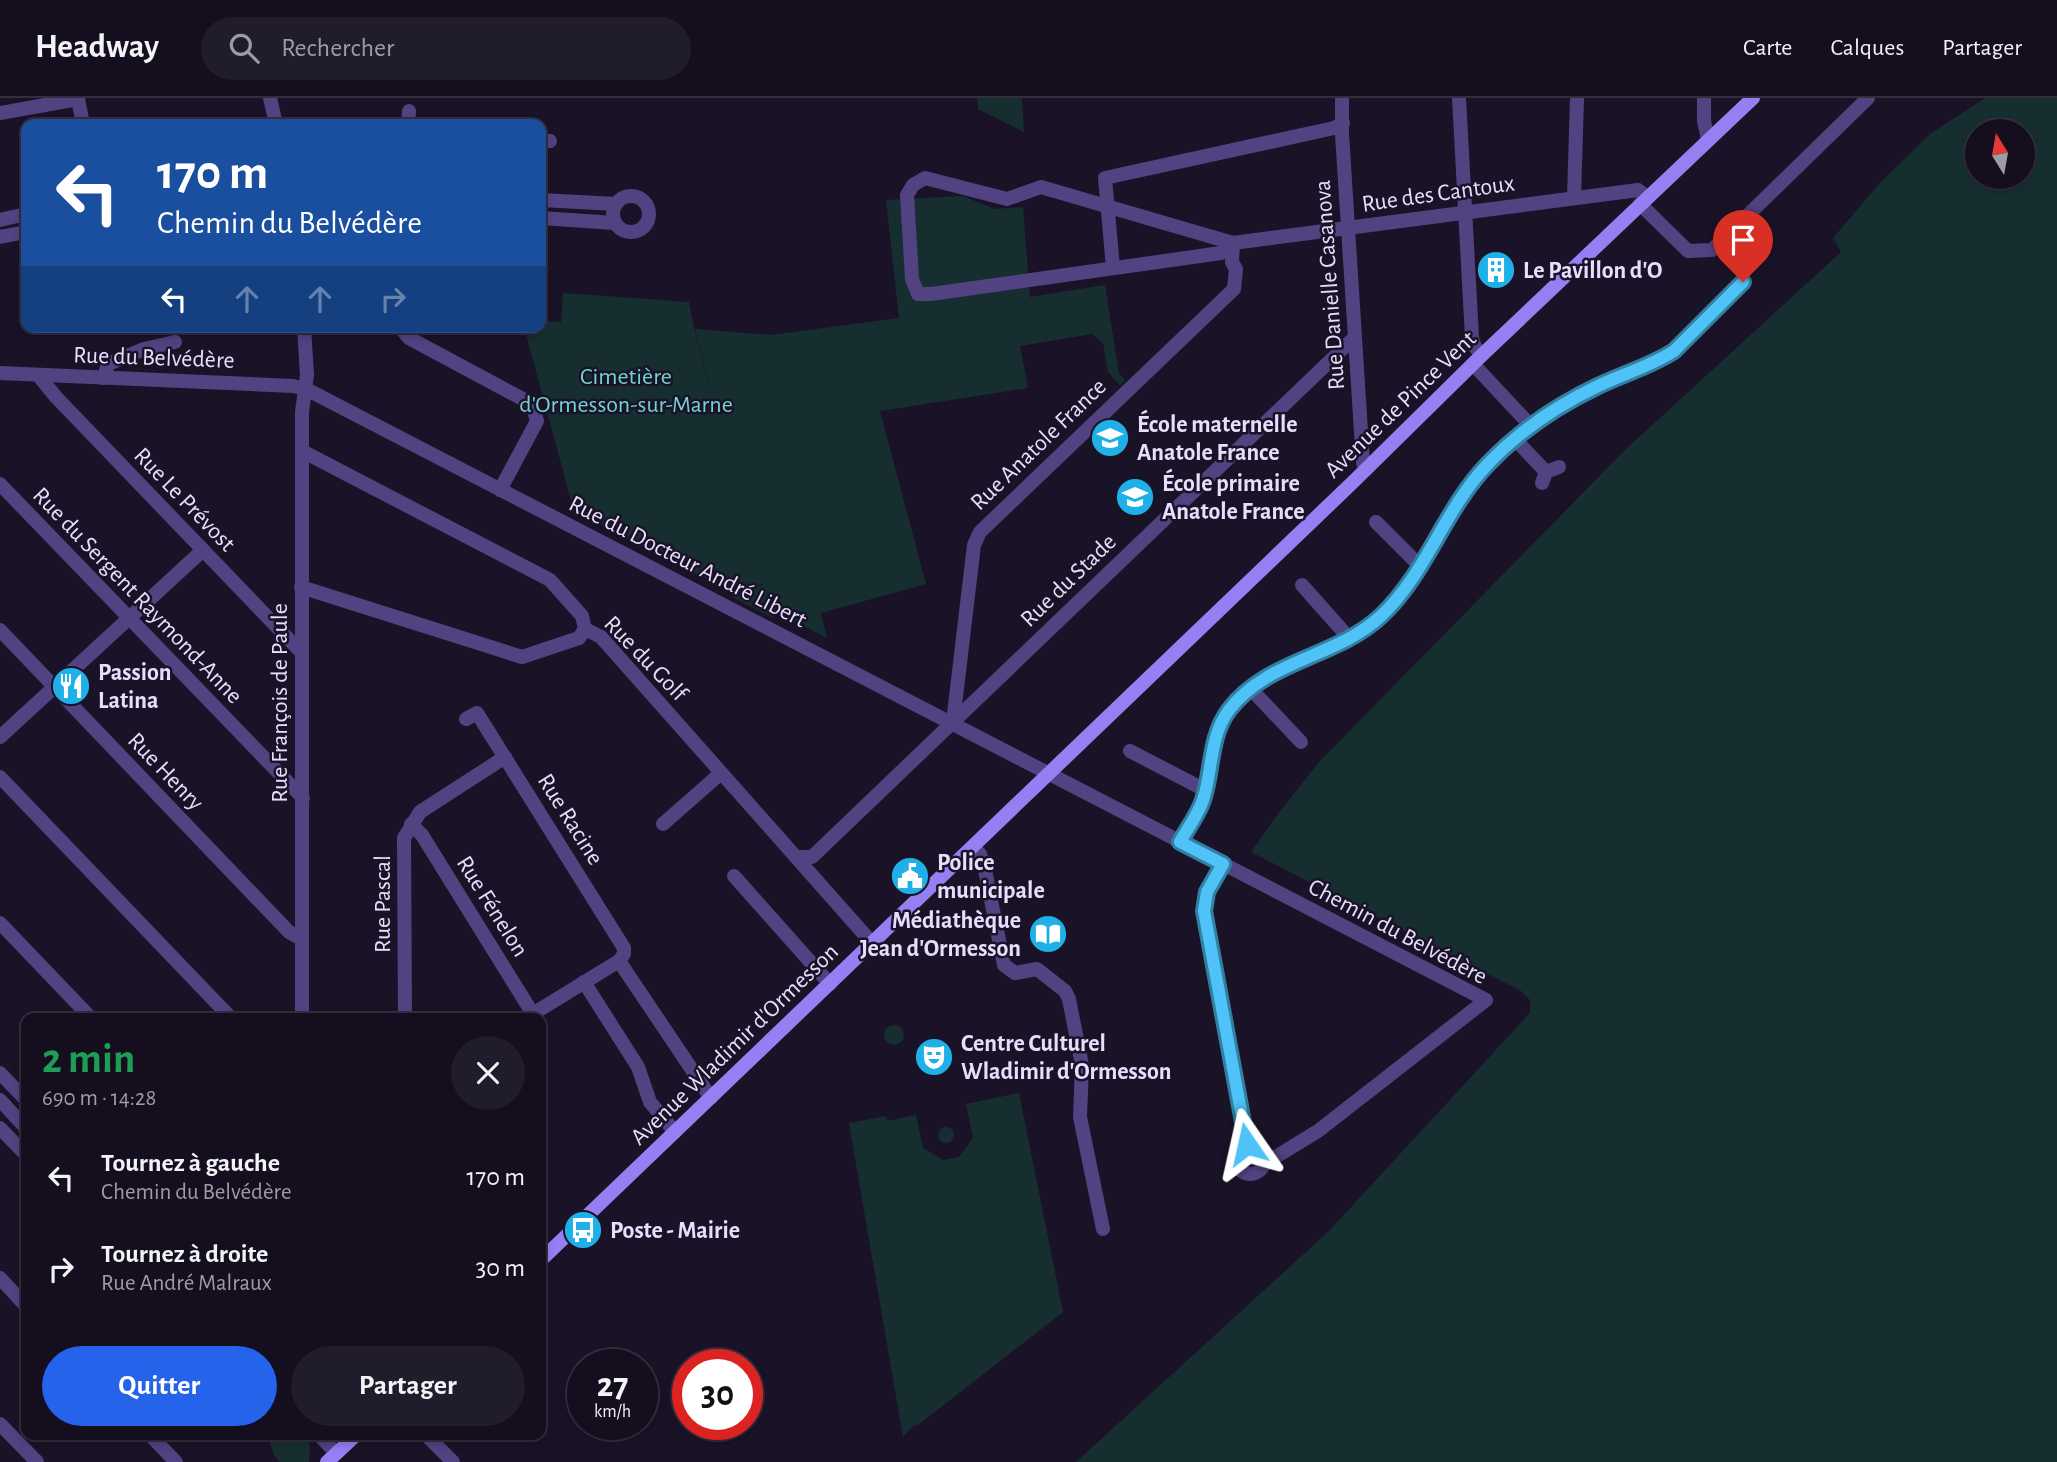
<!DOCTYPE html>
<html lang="fr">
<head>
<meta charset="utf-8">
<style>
  body { margin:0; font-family:"Alegreya Sans",sans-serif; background:#211c2b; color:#f1f3f6; height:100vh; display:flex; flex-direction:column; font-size:26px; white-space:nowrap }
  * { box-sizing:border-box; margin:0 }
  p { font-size:23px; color:#9d9ca4 }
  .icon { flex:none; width:38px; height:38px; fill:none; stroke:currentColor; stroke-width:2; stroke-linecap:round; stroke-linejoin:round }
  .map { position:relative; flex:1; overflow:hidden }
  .panel { position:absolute; left:21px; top:915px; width:525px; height:427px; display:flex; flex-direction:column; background:#140e1e; border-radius:14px; box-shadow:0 4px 10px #0003,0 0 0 2px #332e3c }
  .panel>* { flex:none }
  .banner { position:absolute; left:21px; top:21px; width:525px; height:214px; border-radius:14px; box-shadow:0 4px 10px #0003,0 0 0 2px #332e3c; background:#1a4fa0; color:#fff; overflow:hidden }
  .needle { width:46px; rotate:349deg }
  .fabs { position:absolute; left:1965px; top:21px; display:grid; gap:14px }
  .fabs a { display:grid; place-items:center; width:70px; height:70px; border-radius:50%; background:#140e1e; box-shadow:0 4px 10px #0003,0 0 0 2px #332e3c; font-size:35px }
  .speed { position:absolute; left:567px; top:1251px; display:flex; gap:14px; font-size:35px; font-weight:700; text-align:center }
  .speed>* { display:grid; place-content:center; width:91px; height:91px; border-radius:50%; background:#140e1e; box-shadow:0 4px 10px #0003,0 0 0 2px #332e3c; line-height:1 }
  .speed small { font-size:18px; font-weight:400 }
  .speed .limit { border:10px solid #d22; background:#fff; color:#111 }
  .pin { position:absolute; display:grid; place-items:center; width:60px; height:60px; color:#fff; margin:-72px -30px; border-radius:50% 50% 50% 0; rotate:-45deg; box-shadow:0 0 7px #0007 }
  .pin .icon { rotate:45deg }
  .me { position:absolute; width:77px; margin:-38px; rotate:349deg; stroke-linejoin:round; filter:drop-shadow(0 0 5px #0008) }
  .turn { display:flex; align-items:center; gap:24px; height:147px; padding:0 21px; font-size:32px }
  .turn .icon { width:91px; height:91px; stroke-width:2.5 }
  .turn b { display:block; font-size:49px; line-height:60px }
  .lanes { display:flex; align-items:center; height:66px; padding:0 21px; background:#0003; justify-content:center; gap:35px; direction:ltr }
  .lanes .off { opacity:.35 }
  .round { display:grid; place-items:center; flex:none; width:74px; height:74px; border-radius:37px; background:#211c2b }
  .headline { display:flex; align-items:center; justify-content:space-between; height:119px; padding:0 21px }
  h1 { font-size:42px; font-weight:700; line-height:52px; color:#1e9e55 }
  .action { display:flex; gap:14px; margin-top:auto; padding:14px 21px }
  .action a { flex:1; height:80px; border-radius:42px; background:#2563eb; color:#fff; font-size:28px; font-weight:700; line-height:80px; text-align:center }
  .action a+a { background:#211c2b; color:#f1f3f6 }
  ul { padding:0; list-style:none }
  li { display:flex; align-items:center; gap:21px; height:91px; padding:0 21px }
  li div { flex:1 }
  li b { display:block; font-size:26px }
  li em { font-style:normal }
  header { display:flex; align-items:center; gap:42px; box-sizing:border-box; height:98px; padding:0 35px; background:#140e1e; border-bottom:2px solid #332e3c }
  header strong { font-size:33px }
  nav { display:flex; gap:38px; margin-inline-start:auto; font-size:24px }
  .search { width:490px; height:63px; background:#211c2b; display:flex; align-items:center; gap:18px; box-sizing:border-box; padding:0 24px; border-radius:38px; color:#9d9ca4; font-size:26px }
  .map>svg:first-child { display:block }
  .green { fill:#172e31; fill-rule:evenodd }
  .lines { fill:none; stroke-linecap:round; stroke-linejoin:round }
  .minor { stroke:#514382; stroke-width:14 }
  .tertiary { stroke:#514382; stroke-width:14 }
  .secondary { stroke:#967ff2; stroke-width:14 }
  .route-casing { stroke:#337fa1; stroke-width:18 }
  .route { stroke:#4fc3f7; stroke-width:12 }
  .labels { text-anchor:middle; stroke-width:5; stroke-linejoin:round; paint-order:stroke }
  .street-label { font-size:24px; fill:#e6defc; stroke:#1a1328 }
  .poi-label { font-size:24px; font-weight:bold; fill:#e6defc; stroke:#1a1328; text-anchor:start }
  .park-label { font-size:24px; fill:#70d5ce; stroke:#1a1328 }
</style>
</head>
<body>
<header>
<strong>Headway</strong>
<div class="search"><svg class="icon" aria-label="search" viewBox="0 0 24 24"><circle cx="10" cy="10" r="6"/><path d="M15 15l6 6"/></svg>Rechercher</div>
<nav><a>Carte</a><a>Calques</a><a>Partager</a></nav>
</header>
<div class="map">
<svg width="2057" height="1364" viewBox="0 0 2057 1364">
  <rect width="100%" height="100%" fill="#1a1328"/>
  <g class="green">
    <path d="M977 0H1022L1024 34 978 11Z"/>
    <path d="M1985 0H2057V1364H1076L1329 1133 1530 915V902L1521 893 1251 754 1278 716 1319 664 1626 351 1841 154 1833 140 1879 86 1930 36ZM1978 33H2023V79H1978Z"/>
    <path d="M963 98 994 111 1023 109 1030 199 1105 187 1119 276 1125 282 1120 287 1108 274 1103 245 1092 236 1020 248 1028 290 880 313 926 486 821 515 827 540 777 514 773 520 734 500 732 496 763 487V486L732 494 569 411 572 406 524 229H541V223L561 224 563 195 689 204 694 230 715 309 695 231 771 237 899 220 886 102Z"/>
    <circle cx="894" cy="937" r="10"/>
    <path d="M1019 995 1063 1214 918 1327H914L903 1339 849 1025 886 1018 887 1023 916 1017 923 1050 943 1062 959 1059 973 1040 966 1006Z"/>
    <circle cx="946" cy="1037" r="8"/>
    <path d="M267 1337H304L310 1346 309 1364H280L274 1357Z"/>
  </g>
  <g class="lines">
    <g class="minor">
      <path d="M270 0 276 26"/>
      <path d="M1342 0V36L1363 365 1367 370"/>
      <path d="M1459 0 1472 240 1475 249 1482 257"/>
      <path d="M1704 0V23L1708 41"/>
      <path d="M0 15 78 1 83 26"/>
      <path d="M408 26 409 13"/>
      <path d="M541 42 550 43"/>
      <circle cx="631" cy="116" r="18"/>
      <path d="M1574 100 1577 0"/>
      <path d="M541 102 616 106"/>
      <path d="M1640 106 1688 153 1712 152 1868 0"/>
      <path d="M541 120 615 125"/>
      <path d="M0 122 26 116"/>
      <path d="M0 139 26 134"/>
      <path d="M1233 145 1221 155 931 196H918L912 181 907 97 913 87 925 80 1007 101 1041 89 1233 145 1638 92 1647 99"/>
      <path d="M1113 170 1105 80 1334 30 1343 25"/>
      <path d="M400 229 409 240 532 306 537 323 500 392"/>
      <path d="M1473 266 1530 327"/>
      <path d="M0 275 293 288 306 291 1486 902 1318 1033 1264 1066"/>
      <path d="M38 277 56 299 302 555"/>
      <path d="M104 280 108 266 144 251 175 244"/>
      <path d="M1514 340 1546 374"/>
      <path d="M302 353 550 482 582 518 585 531 601 539 872 845"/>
      <path d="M1542 385 1546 374 1559 369"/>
      <path d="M0 386 303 700"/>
      <path d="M1421 469C1441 435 1459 399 1484 369 1514 335 1552 312 1592 291 1619 276 1649 269 1674 253L1743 184"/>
      <path d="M1302 487 1349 540"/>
      <path d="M301 489 522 559 579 540 585 531"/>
      <path d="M0 532 289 834 302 841"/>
      <path d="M1250 590 1301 644"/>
      <path d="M466 621 477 615 624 850V856L619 863 526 920"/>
      <path d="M953 624 974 447 980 434 1234 191 1236 171 1232 164 1233 145"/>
      <path d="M0 639 203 452"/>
      <path d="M1130 653 1205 692"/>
      <path d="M0 679 231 920"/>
      <path d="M411 726 422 737 533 916"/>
      <path d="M663 726 721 675"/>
      <path d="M1180 744 1202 704 1214 640 1229 612 1264 579 1339 545 1380 520 1421 469 1376 424"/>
      <path d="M972 749 980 756 984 767 1004 867 1015 875 1037 871 1065 893 1069 901 1082 967 1080 1019 1103 1131"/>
      <path d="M796 759H812L1355 239"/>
      <path d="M1223 766 1207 794 1204 813 1247 1046"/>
      <path d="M734 778 830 886"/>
      <path d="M0 825 91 920"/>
      <path d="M619 863 711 1000"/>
      <path d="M584 884 638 969 650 1004 675 1034"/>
      <path d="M302 920V314L307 277 304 229"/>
      <path d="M405 920 404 740 420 714 505 659"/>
      <path d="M0 975 26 1002"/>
      <path d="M0 1030 26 1057"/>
      <circle cx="1250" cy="1061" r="15"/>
      <path d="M0 1180 26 1208"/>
      <path d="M0 1326 37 1364"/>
      <path d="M150 1337 176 1364"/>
      <path d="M426 1337 453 1364"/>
    </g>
    <g class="tertiary">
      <path d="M0 1002 26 1030"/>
      <path d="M319 1337 336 1355"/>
    </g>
    <g class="secondary">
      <path d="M541 1162 1353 384 1482 257 1753 0"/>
      <path d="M327 1364 356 1337"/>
    </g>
  </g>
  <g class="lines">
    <g class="route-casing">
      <path id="route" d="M1247 1046 1204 813 1207 794 1223 766 1180 744C1187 731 1198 717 1203 702 1213 672 1209 639 1229 612 1268 561 1336 560 1381 518 1426 476 1444 412 1487 367 1519 333 1556 308 1598 288 1623 276 1651 268 1674 253L1743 184"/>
    </g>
    <use href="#route" class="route"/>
  </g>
  <defs>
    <g id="building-disc" transform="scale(2.0125)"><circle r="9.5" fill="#1eb0e7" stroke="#1a1328"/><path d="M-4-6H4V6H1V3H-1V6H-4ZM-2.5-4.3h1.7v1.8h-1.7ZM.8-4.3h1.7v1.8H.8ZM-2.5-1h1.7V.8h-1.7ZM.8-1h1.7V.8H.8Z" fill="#fff"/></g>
    <g id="school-disc" transform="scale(2.0125)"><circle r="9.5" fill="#1eb0e7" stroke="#1a1328"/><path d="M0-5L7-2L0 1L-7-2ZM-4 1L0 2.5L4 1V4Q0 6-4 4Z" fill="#fff"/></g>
    <g id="restaurant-disc" transform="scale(2.0125)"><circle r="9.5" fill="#1eb0e7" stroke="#1a1328"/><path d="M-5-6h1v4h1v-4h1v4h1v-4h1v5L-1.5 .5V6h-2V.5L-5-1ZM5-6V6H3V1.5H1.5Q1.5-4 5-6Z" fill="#fff"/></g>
    <g id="civic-disc" transform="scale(2.0125)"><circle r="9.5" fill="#1eb0e7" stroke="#1a1328"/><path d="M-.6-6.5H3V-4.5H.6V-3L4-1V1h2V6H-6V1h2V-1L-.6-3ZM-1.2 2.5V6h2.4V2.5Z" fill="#fff"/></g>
    <g id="library-disc" transform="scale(2.0125)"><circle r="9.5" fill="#1eb0e7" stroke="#1a1328"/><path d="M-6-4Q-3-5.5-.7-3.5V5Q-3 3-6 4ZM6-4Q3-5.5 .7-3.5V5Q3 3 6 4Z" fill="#fff"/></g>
    <g id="theatre-disc" transform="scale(2.0125)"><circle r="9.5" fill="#1eb0e7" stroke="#1a1328"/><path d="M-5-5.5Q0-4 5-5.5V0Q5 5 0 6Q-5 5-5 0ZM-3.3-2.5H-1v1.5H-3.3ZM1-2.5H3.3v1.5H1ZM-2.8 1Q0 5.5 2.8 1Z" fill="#fff"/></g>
    <g id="bus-disc" transform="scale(2.0125)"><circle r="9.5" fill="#1eb0e7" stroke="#1a1328"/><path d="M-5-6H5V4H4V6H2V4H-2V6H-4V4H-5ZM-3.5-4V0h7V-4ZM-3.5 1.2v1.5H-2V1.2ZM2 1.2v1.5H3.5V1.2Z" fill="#fff"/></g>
  </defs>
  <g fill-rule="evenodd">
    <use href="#building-disc" x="1496" y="172"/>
    <use href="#school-disc" x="1110" y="340"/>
    <use href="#school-disc" x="1135" y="399"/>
    <use href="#restaurant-disc" x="71" y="588"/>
    <use href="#civic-disc" x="910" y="778"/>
    <use href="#library-disc" x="1048" y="836"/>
    <use href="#theatre-disc" x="934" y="959"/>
    <use href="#bus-disc" x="583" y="1132"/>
  </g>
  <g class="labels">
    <g class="street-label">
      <text transform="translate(1438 95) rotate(-8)" y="8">Rue des Cantoux</text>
      <text transform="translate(1329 187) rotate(-94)" y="8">Rue Danielle Casanova</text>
      <text transform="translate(154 259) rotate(2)" y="8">Rue du Belvédère</text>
      <text transform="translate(1400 306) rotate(-44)" y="8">Avenue de Pince Vent</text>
      <text transform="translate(1038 346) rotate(-44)" y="8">Rue Anatole France</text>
      <text transform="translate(185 401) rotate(46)" y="8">Rue Le Prévost</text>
      <text transform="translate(688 463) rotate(27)" y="8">Rue du Docteur André Libert</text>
      <text transform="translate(1068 482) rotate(-44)" y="8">Rue du Stade</text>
      <text transform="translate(138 497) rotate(46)" y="8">Rue du Sergent Raymond-Anne</text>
      <text transform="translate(646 560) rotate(46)" y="8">Rue du Golf</text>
      <text transform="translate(279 605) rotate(-90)" y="8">Rue François de Paule</text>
      <text transform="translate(166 673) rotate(46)" y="8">Rue Henry</text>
      <text transform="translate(571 721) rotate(58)" y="8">Rue Racine</text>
      <text transform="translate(382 806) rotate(-90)" y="8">Rue Pascal</text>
      <text transform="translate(493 808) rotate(58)" y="8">Rue Fénelon</text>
      <text transform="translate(1398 833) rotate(28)" y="8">Chemin du Belvédère</text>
      <text transform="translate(734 946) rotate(-44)" y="8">Avenue Wladimir d'Ormesson</text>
    </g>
    <g class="poi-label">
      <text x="1523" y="180">Le Pavillon d'O</text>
      <text x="1137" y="334">École maternelle<tspan x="1137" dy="28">Anatole France</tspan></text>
      <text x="1162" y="393">École primaire<tspan x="1162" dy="28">Anatole France</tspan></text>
      <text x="98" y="582">Passion<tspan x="98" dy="28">Latina</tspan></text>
      <text x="937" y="772">Police<tspan x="937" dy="28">municipale</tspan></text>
      <text x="1021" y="830" text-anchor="end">Médiathèque<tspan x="1021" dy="28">Jean d'Ormesson</tspan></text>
      <text x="961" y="953">Centre Culturel<tspan x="961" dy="28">Wladimir d'Ormesson</tspan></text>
      <text x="610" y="1140">Poste - Mairie</text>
    </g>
    <g class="park-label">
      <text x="626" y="286">Cimetière<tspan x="626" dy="28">d'Ormesson-sur-Marne</tspan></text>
    </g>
  </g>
</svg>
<div class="fabs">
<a><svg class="needle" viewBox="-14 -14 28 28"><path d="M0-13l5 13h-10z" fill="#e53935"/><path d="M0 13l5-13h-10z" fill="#9d9ca4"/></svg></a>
</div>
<div class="speed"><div>27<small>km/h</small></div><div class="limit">30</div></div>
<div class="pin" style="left:1743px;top:184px;background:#d93025"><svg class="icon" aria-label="arrive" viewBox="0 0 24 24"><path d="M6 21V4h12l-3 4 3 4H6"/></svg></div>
<svg class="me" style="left:1247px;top:1046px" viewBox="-20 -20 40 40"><path d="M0-17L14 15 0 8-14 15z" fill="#4fc3f7" stroke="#fff" stroke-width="4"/></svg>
<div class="banner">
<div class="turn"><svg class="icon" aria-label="left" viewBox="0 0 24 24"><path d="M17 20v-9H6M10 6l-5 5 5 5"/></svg><div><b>170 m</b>Chemin du Belvédère</div></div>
<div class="lanes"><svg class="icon" aria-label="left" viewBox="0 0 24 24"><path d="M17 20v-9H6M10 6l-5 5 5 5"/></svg><svg class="icon off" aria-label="ahead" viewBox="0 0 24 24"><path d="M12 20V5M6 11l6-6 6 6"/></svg><svg class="icon off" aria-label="ahead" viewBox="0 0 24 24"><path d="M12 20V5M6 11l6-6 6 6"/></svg><svg class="icon off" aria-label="right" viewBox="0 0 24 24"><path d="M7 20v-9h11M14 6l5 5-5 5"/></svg></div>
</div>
<section class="panel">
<div class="headline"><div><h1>2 min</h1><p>690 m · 14:28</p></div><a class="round"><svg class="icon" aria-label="close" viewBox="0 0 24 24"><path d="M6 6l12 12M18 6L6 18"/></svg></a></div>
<ul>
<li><svg class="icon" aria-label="left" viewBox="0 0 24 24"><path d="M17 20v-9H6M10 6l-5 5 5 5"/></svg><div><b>Tournez à gauche</b><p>Chemin du Belvédère</p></div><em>170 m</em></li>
<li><svg class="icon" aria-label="right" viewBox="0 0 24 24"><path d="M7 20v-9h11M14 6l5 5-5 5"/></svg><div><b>Tournez à droite</b><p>Rue André Malraux</p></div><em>30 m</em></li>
</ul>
<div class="action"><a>Quitter</a><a>Partager</a></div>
</section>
</div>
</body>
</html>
